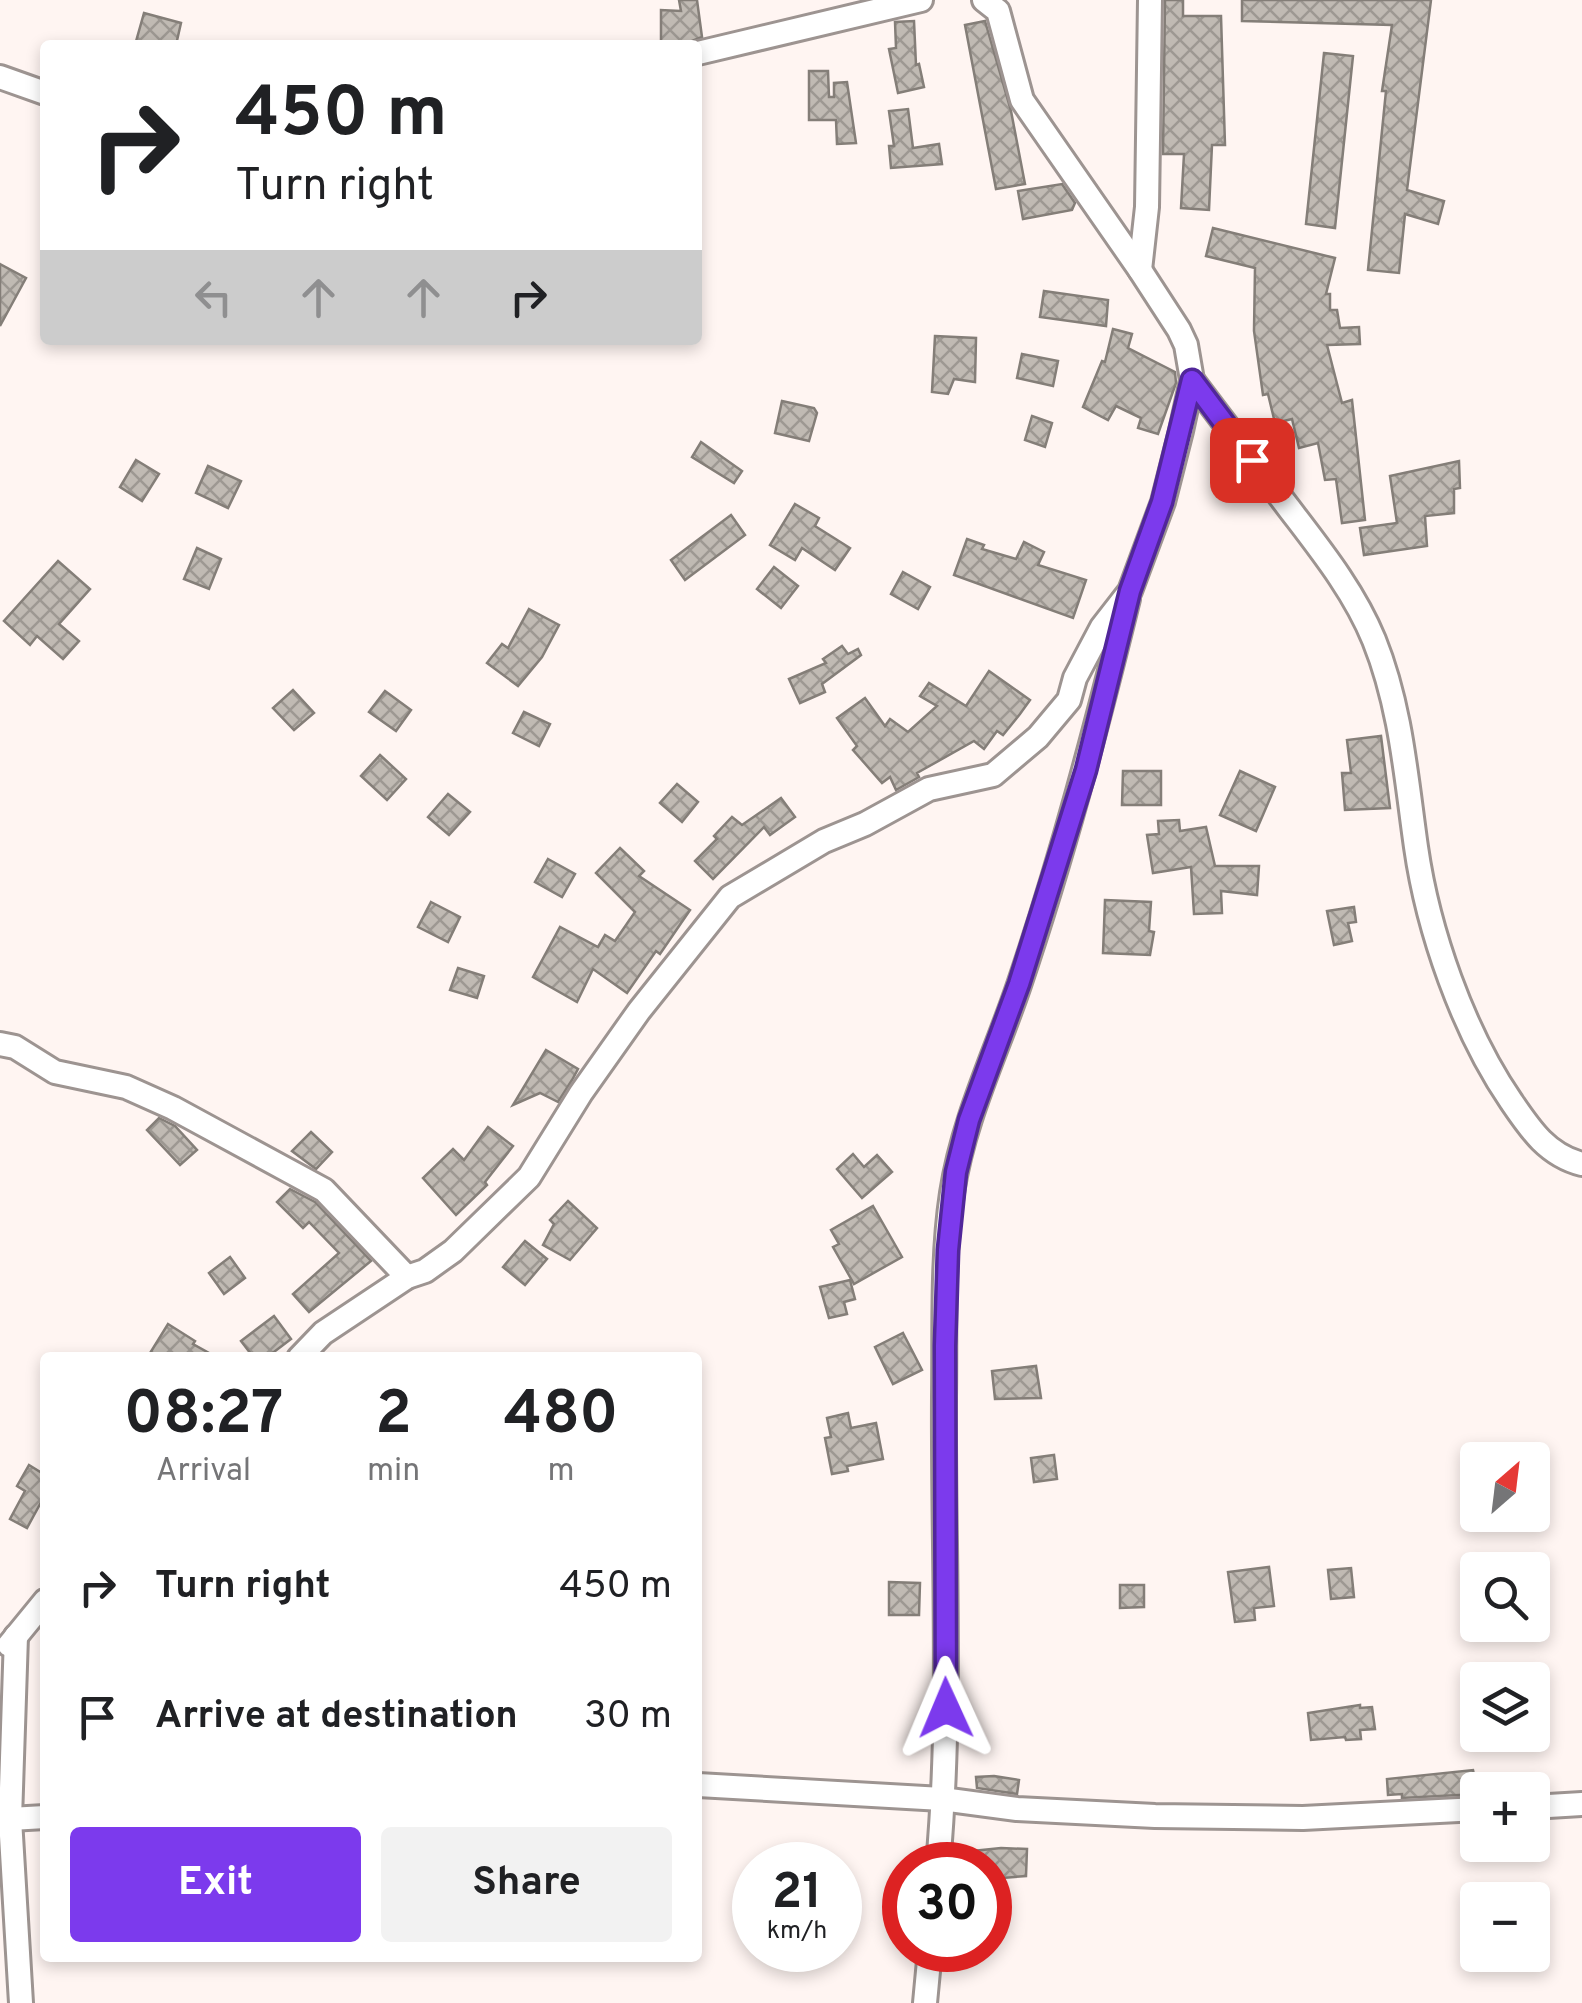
<!DOCTYPE html>
<html lang="en">
<head>
<meta charset="utf-8">
<style>
  body { margin:0; font-family:Overpass,sans-serif; background:#f2f2f2; color:#202124; height:100vh; display:flex; flex-direction:column; font-size:38px; white-space:nowrap }
  * { box-sizing:border-box; margin:0 }
  p { font-size:32px; color:#757577 }
  .icon { flex:none; width:55px; height:55px; fill:none; stroke:currentColor; stroke-width:2; stroke-linecap:round; stroke-linejoin:round }
  .map { position:relative; flex:1; overflow:hidden }
  .drawer { position:absolute; left:40px; top:1352px; width:662px; height:610px; display:flex; flex-direction:column; background:#fff; border-radius:10px; box-shadow:0 5px 15px #0003 }
  .drawer>* { flex:none }
  .hud { position:absolute; left:40px; top:40px; width:662px; height:305px; border-radius:10px; box-shadow:0 5px 15px #0003; background:#fff; color:#202124; overflow:hidden }
  .needle { width:65px; rotate:28deg }
  .controls { position:absolute; left:1460px; top:1442px; display:grid; gap:20px }
  .controls a { display:grid; place-items:center; width:90px; height:90px; border-radius:10px; background:#fff; box-shadow:0 5px 15px #0003; font-size:50px }
  .speed { position:absolute; left:732px; top:1842px; display:flex; gap:20px; font-size:50px; font-weight:700; text-align:center }
  .speed>* { display:grid; place-content:center; width:130px; height:130px; border-radius:50%; background:#fff; box-shadow:0 5px 15px #0003; line-height:1 }
  .speed small { font-size:25px; font-weight:400 }
  .speed .limit { border:15px solid #d22; background:#fff; color:#111 }
  .pin { position:absolute; display:grid; place-items:center; width:85px; height:85px; color:#fff; margin:-42px; border-radius:20px; box-shadow:0 5px 15px #0006 }
  .me { position:absolute; width:110px; margin:-55px; rotate:359deg; stroke-linejoin:round; filter:drop-shadow(0 0 8px #0008) }
  .turn { display:flex; align-items:center; gap:35px; height:210px; padding:0 30px; font-size:45px }
  .turn .icon { width:130px; height:130px; stroke-width:2.5 }
  .turn b { display:block; font-size:70px; line-height:85px }
  .lanes { display:flex; align-items:center; height:95px; padding:0 30px; background:#0003; justify-content:center; gap:50px; direction:ltr }
  .lanes .off { opacity:.35 }
  .eta { display:flex; justify-content:space-evenly; align-items:center; height:170px; text-align:center }
  .eta b { font-size:60px; font-weight:700; line-height:70px }
  .cta { display:flex; gap:20px; margin-top:auto; padding:20px 30px }
  .cta a { flex:1; height:115px; border-radius:10px; background:#7c3aed; color:#fff; font-size:40px; font-weight:700; line-height:115px; text-align:center }
  .cta a+a { background:#f2f2f2; color:#202124 }
  ul { padding:0; list-style:none }
  li { display:flex; align-items:center; gap:30px; height:130px; padding:0 30px }
  li div { flex:1 }
  li b { display:block; font-size:38px }
  li em { font-style:normal }
  .map>svg:first-child { display:block }
  .building { fill:url(#building-cross-hatch); stroke:#847e78; stroke-width:2.5 }
  .lines { fill:none; stroke-linecap:round; stroke-linejoin:round }
  .street-casing { stroke:#9d9491; stroke-width:28 }
  .street { stroke:#fff; stroke-width:22 }
  .route-casing { stroke:#51269a; stroke-width:25 }
  .route { stroke:#7c3aed; stroke-width:18 }
</style>
</head>
<body>
<div class="map">
<svg width="1582" height="2003" viewBox="0 0 1582 2003">
  <defs>
    <pattern id="building-cross-hatch" width="8" height="8" patternUnits="userSpaceOnUse" patternTransform="scale(2.5)"><rect width="8" height="8" fill="#c0bab3"/><path d="M0 0l8 8M0 8l8-8" fill="none" stroke="#9d9892"/></pattern>
  </defs>
  <rect width="100%" height="100%" fill="#fff5f2"/>
  <g class="building">
    <path d="M679 0H697L702 37 682 45 661 44V10L681 11Z"/>
    <path d="M1165 0H1183V16H1221L1225 145H1212L1209 210 1181 208 1184 154H1163Z"/>
    <path d="M1242 0H1431L1407 190 1444 201 1438 224 1405 214 1399 273 1368 270 1386 91H1382L1392 25 1242 21Z"/>
    <path d="M144 13 181 23 176 45H135Z"/>
    <path d="M914 21 916 65 919 64 924 87 898 93 889 49 896 48 895 22Z"/>
    <path d="M985 21 1011 111 1025 184 996 189 965 25Z"/>
    <path d="M1324 53 1353 56 1335 228 1306 224Z"/>
    <path d="M809 71H828L829 97H834V83L847 82 856 143 837 144 836 120H809Z"/>
    <path d="M908 109 913 148 939 144 942 164 891 168 889 146H894L889 111Z"/>
    <path d="M1062 184 1075 203 1072 210 1023 219 1018 191Z"/>
    <path d="M1213 228 1335 258 1326 294H1330V310H1337L1340 328 1359 327 1360 344 1327 345 1342 403 1352 400 1365 520 1342 523 1336 479 1325 480 1318 443 1299 448 1292 419 1275 423 1268 394 1263 395 1254 331 1255 268 1206 256Z"/>
    <path d="M0 264 26 278 0 326Z"/>
    <path d="M1044 291 1108 300 1106 326 1040 317Z"/>
    <path d="M1113 329 1132 334 1128 348 1175 372 1176 383 1158 434 1138 428 1141 418 1116 406 1108 420 1083 407 1102 361 1105 362Z"/>
    <path d="M935 336 976 338 975 382 954 379 948 394 932 392Z"/>
    <path d="M1022 354 1058 361 1053 386 1017 378Z"/>
    <path d="M782 401 814 408 817 413 809 441 775 433Z"/>
    <path d="M1032 416 1052 423 1045 447 1025 440Z"/>
    <path d="M701 442 742 471 734 483 692 457Z"/>
    <path d="M136 460 159 474 142 501 120 487Z"/>
    <path d="M1459 461 1460 488 1454 489V513L1425 516 1427 546 1364 555 1360 528 1397 523 1390 476Z"/>
    <path d="M208 466 241 481 228 508 196 493Z"/>
    <path d="M795 504 819 518 815 526 850 548 835 570 802 548 795 560 770 545Z"/>
    <path d="M731 515 745 535 685 580 671 560Z"/>
    <path d="M967 539 984 545 982 549 1016 559 1024 542 1044 552 1038 565 1086 580 1073 618 954 575Z"/>
    <path d="M197 548 221 559 209 589 184 579Z"/>
    <path d="M58 561 90 589 59 624 79 641 63 659 37 636 30 645 4 621Z"/>
    <path d="M774 567 798 586 781 608 757 589Z"/>
    <path d="M903 572 930 587 918 609 891 594Z"/>
    <path d="M529 609 559 625 542 657 518 686 487 663 502 644 508 648Z"/>
    <path d="M842 646 848 654 858 649 861 655 822 684 825 692 800 703 789 679 826 663 823 659Z"/>
    <path d="M989 671 1030 700 1020 714 1003 735 997 731 984 749 974 741 917 773 919 777 896 790 890 777 882 783 853 750 857 746 837 718 865 698 885 726 890 719 908 732 937 706 920 696 929 683 966 706Z"/>
    <path d="M293 690 314 713 294 730 273 708Z"/>
    <path d="M385 691 411 710 396 731 369 712Z"/>
    <path d="M524 712 550 724 539 746 513 733Z"/>
    <path d="M1381 736 1390 808 1345 810 1342 773H1351L1347 740Z"/>
    <path d="M380 755 406 779 387 800 361 776Z"/>
    <path d="M1123 771H1161V805H1122Z"/>
    <path d="M1240 771 1275 787 1256 831 1220 815Z"/>
    <path d="M677 784 698 802 682 822 660 803Z"/>
    <path d="M448 794 470 812 449 835 428 817Z"/>
    <path d="M781 798 795 817 770 835 764 827 713 879 695 861 717 839 714 836 732 817 742 825Z"/>
    <path d="M1179 820 1180 831 1206 827 1215 866H1259L1257 895 1221 891 1222 913 1194 914 1191 867 1153 873 1147 835 1159 834 1158 821Z"/>
    <path d="M620 848 644 871 639 876 690 910 660 954 656 951 627 993 593 969 577 1002 533 977 560 927 598 947 605 935 615 941 635 912 596 873Z"/>
    <path d="M548 859 575 874 562 897 535 882Z"/>
    <path d="M1105 900 1151 902 1149 931 1154 932 1150 955 1103 953Z"/>
    <path d="M431 902 460 917 448 942 418 927Z"/>
    <path d="M1354 907 1356 922 1348 923 1352 941 1334 945 1327 911Z"/>
    <path d="M458 968 484 976 477 998 450 990Z"/>
    <path d="M546 1050 578 1069 572 1080 558 1102 540 1093 513 1105Z"/>
    <path d="M159 1118 175 1126 197 1150 180 1165 147 1130Z"/>
    <path d="M488 1127 513 1146 485 1182 487 1185 456 1215 423 1178 453 1149 464 1160Z"/>
    <path d="M311 1132 332 1152 316 1169 292 1151Z"/>
    <path d="M853 1154 864 1167 877 1155 892 1172 862 1198 837 1169Z"/>
    <path d="M290 1189 315 1202 371 1261 309 1312 293 1294 339 1253 309 1222 303 1228 277 1202Z"/>
    <path d="M568 1201 597 1228 570 1260 543 1245 554 1224 550 1220Z"/>
    <path d="M873 1206 902 1257 854 1284 833 1247 839 1244 831 1230Z"/>
    <path d="M525 1241 547 1259 525 1285 503 1267Z"/>
    <path d="M230 1257 245 1278 224 1294 209 1273Z"/>
    <path d="M850 1280 855 1299 844 1302 847 1314 829 1318 820 1287Z"/>
    <path d="M274 1316 291 1339 266 1358H254L241 1341Z"/>
    <path d="M168 1324 195 1341 193 1344 218 1358H147Z"/>
    <path d="M903 1333 922 1370 893 1384 875 1347Z"/>
    <path d="M1036 1366 1041 1398 995 1399 992 1371Z"/>
    <path d="M848 1413 851 1428 876 1423 883 1459 847 1466 848 1471 832 1474 825 1438 831 1437 827 1418Z"/>
    <path d="M1054 1455 1057 1479 1034 1482 1031 1458Z"/>
    <path d="M29 1465 45 1475V1495L27 1528 10 1519 25 1491 17 1486Z"/>
    <path d="M1269 1567 1274 1606 1254 1608 1255 1620 1235 1622 1228 1572Z"/>
    <path d="M1351 1568 1354 1597 1331 1599 1328 1570Z"/>
    <path d="M889 1582 920 1583 919 1615H889Z"/>
    <path d="M1120 1585H1144V1607L1120 1608Z"/>
    <path d="M1360 1705V1708L1372 1707 1375 1729 1360 1730 1361 1739 1346 1740 1345 1737 1311 1740 1308 1713Z"/>
    <path d="M1473 1770 1478 1794 1402 1798V1794L1388 1795 1387 1779Z"/>
    <path d="M994 1776 1019 1780 1017 1794 977 1788 976 1777Z"/>
    <path d="M1001 1848 1027 1849 1026 1876 990 1879V1865H953L954 1853Z"/>
  </g>
  <g class="lines">
    <g class="street-casing">
      <g id="street">
        <path d="M698 53 921 0"/>
        <path d="M0 77 45 93"/>
        <path d="M1140 270 1147 207 1150 0"/>
        <path d="M1192 380C1224 422 1256 465 1288 507 1320 549 1354 591 1374 640 1401 707 1406 777 1416 847 1428 931 1463 1031 1511 1101 1530 1129 1547 1155 1582 1164"/>
        <path d="M0 1044 15 1047 55 1072 126 1087 173 1108 324 1190 407 1277"/>
        <path d="M299 1358 323 1333 407 1277 425 1271 453 1251 529 1177 581 1093 639 1011 730 897 824 841 865 824 929 789 993 775 1038 737 1069 700 1075 678 1102 627 1130 591 1163 502 1181 431 1192 380 1186 345 1179 330 1140 270 1022 100 998 11 984 0"/>
        <path d="M16 1636 10 1819 21 2003"/>
        <path d="M9 1645 45 1601"/>
        <path d="M698 1785 942 1799 1017 1809 1155 1816 1303 1818 1478 1809"/>
        <path d="M1532 1807 1582 1804"/>
        <path d="M10 1819 45 1817"/>
        <path d="M938 1865C952 1710 943 1553 944 1397 945 1330 942 1259 952 1193 963 1120 996 1053 1019 985 1062 858 1096 729 1128 599"/>
        <path d="M925 2003 930 1950"/>
      </g>
    </g>
    <use href="#street" class="street"/>
  </g>
  <g class="lines">
    <g class="route-casing">
      <path id="route" d="M946 1708 945 1346 948 1250 956 1172 969 1120 1019 984 1086 770 1130 591 1162 502 1192 380 1252 460"/>
    </g>
    <use href="#route" class="route"/>
  </g>
</svg>
<div class="controls">
<a><svg class="needle" viewBox="-14 -14 28 28"><path d="M0-13l5 13h-10z" fill="#e53935"/><path d="M0 13l5-13h-10z" fill="#757577"/></svg></a>
<a><svg class="icon" aria-label="search" viewBox="0 0 24 24"><circle cx="10" cy="10" r="6"/><path d="M15 15l6 6"/></svg></a>
<a><svg class="icon" aria-label="layers" viewBox="0 0 24 24"><path d="M12 4l9 5-9 5-9-5zM3 14l9 5 9-5"/></svg></a>
<a>+</a>
<a>−</a>
</div>
<div class="speed"><div>21<small>km/h</small></div><div class="limit">30</div></div>
<div class="pin" style="left:1252px;top:460px;background:#d93025"><svg class="icon" aria-label="arrive" viewBox="0 0 24 24"><path d="M6 21V4h12l-3 4 3 4H6"/></svg></div>
<svg class="me" style="left:946px;top:1708px" viewBox="-20 -20 40 40"><path d="M0-17L14 15 0 8-14 15z" fill="#7c3aed" stroke="#fff" stroke-width="4"/></svg>
<div class="hud">
<div class="turn"><svg class="icon" aria-label="right" viewBox="0 0 24 24"><path d="M7 20v-9h11M14 6l5 5-5 5"/></svg><div><b>450 m</b>Turn right</div></div>
<div class="lanes"><svg class="icon off" aria-label="left" viewBox="0 0 24 24"><path d="M17 20v-9H6M10 6l-5 5 5 5"/></svg><svg class="icon off" aria-label="ahead" viewBox="0 0 24 24"><path d="M12 20V5M6 11l6-6 6 6"/></svg><svg class="icon off" aria-label="ahead" viewBox="0 0 24 24"><path d="M12 20V5M6 11l6-6 6 6"/></svg><svg class="icon" aria-label="right" viewBox="0 0 24 24"><path d="M7 20v-9h11M14 6l5 5-5 5"/></svg></div>
</div>
<section class="drawer">
<div class="eta">
<div><b>08:27</b><p>Arrival</p></div>
<div><b>2</b><p>min</p></div>
<div><b>480</b><p>m</p></div>
</div>
<ul>
<li><svg class="icon" aria-label="right" viewBox="0 0 24 24"><path d="M7 20v-9h11M14 6l5 5-5 5"/></svg><div><b>Turn right</b></div><em>450 m</em></li>
<li><svg class="icon" aria-label="arrive" viewBox="0 0 24 24"><path d="M6 21V4h12l-3 4 3 4H6"/></svg><div><b>Arrive at destination</b></div><em>30 m</em></li>
</ul>
<div class="cta"><a>Exit</a><a>Share</a></div>
</section>
</div>
</body>
</html>
